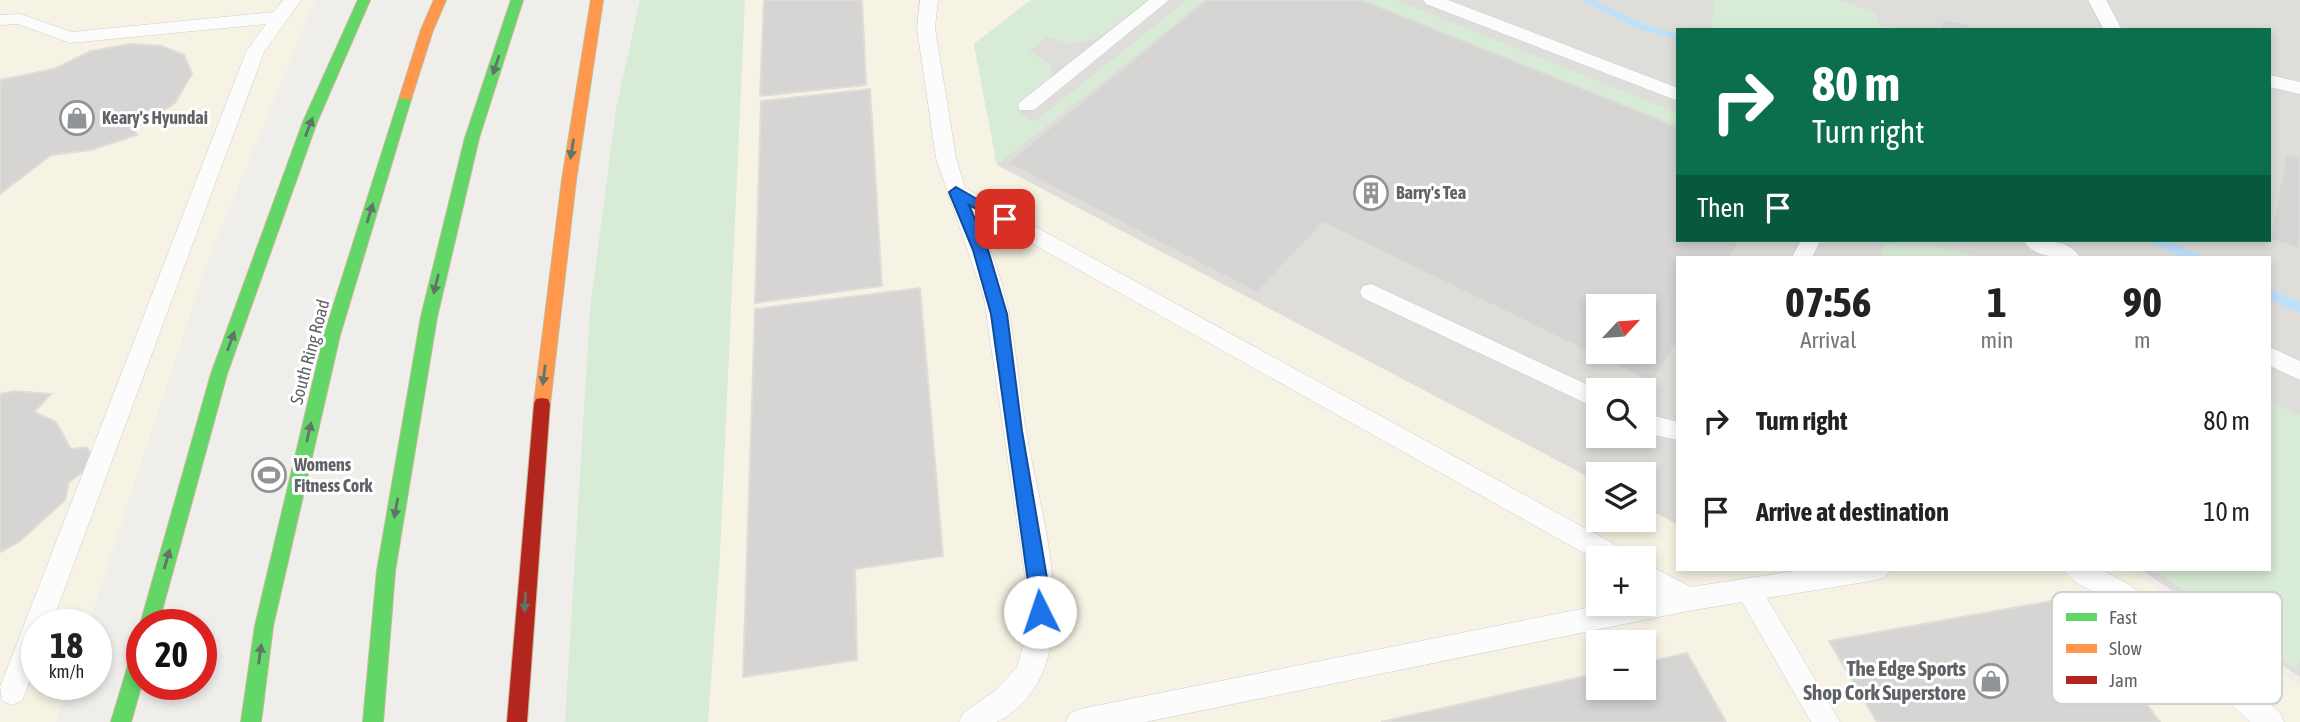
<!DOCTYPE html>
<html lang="en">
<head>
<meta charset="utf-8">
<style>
  body { margin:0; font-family:"Asap Condensed",sans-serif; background:#f2f2f2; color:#222; height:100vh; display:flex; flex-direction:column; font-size:26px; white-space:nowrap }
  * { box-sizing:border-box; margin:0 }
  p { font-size:23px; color:#767676 }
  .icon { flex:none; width:38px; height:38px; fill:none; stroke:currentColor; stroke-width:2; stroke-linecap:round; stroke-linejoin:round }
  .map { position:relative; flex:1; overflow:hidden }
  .details { position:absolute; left:1676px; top:256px; width:595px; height:315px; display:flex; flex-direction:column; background:#fff; border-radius:0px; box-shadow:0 4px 10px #0003 }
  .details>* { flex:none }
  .guide { position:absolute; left:1676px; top:28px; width:595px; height:214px; border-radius:0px; box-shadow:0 4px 10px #0003; background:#0b6e4f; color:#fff; overflow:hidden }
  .needle { width:46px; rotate:64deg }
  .tools { position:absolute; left:1586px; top:294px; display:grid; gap:14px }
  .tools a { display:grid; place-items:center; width:70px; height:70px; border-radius:0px; background:#fff; box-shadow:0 4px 10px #0003; font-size:35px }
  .speed { position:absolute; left:21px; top:609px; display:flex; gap:14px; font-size:35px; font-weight:700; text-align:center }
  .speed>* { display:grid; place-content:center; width:91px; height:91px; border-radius:50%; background:#fff; box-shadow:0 4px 10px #0003; line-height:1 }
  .speed small { font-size:18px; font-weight:400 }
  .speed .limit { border:10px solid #d22; background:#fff; color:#111 }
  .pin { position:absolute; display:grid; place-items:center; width:60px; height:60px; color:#fff; margin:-30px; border-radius:14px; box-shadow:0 4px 10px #0006 }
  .me { position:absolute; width:77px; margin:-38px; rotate:356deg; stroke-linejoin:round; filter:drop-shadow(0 0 5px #0008) }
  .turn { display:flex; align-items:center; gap:24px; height:147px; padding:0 21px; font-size:32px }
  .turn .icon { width:91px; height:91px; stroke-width:2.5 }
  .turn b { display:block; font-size:49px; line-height:60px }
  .then { display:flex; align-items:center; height:66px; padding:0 21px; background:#0003; gap:14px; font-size:26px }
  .eta { display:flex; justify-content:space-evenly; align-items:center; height:119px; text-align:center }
  .eta b { font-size:42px; font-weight:700; line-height:49px }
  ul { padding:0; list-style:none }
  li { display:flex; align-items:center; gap:21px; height:91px; padding:0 21px }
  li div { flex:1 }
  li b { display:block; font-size:26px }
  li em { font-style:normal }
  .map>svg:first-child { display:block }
  .commercial { fill:#f7f3e4; fill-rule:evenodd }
  .industrial { fill:#dfddda; fill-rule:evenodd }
  .green { fill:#d8ebd6 }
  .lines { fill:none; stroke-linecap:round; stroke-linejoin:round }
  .stream { fill:#bfe0f9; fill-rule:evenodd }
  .building { fill:#d6d5d3; stroke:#deddd9; stroke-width:2; fill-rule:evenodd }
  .lane-casing { stroke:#cbcccc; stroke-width:1 }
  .fast-casing { stroke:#c8b996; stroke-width:2 }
  .slow-casing { stroke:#c8b996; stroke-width:2 }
  .jam-casing { stroke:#c8b996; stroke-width:2 }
  .lane { fill:#fdfcfc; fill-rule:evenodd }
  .fast { fill:#63d668; fill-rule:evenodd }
  .slow { fill:#ff974d; fill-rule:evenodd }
  .jam { fill:#b3261e; fill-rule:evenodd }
  .oneway { fill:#607468 }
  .route { fill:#1a73e8; stroke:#114b97; stroke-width:2 }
  .labels { text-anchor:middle; stroke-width:6; stroke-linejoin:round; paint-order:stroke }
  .poi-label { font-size:18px; font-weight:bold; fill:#5f6368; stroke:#fff; text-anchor:start }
  .street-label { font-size:18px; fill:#5f6368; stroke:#fff }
  .near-poi-label { font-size:21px; font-weight:bold; fill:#5f6368; stroke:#fff; text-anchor:end }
  .key { fill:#fff; stroke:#cfd0d2; stroke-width:2 }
  .key-label { font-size:19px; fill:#5f6368 }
</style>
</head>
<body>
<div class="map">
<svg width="2300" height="722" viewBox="0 0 2300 722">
  <rect width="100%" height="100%" fill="#efeeea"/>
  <g class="commercial">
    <path d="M0 0H315L207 263 88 625H37V684H69L56 722H0Z"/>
    <path d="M692 0H1031L974 44 1598 482V520H1643V506L1678 525V569H2129L2300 686V722H624ZM1598 558H1643V604H1598ZM1598 642H1643V688H1598Z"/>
  </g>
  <path class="industrial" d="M1032 0H2300V677L2140 569H2270V257H1678V525L1643 506V474H1598V482L997 165 974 44ZM1678 30H2270V240H1678ZM1598 306H1643V352H1598ZM1598 390H1643V436H1598Z"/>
  <g class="green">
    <path d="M640 0H745L720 553 708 722H565L590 310 616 109Z"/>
    <path d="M1031 0H1150L1096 39 1069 44 1047 37 1029 51 1050 64 1052 75 1016 112 1034 122 1187 0H1206L997 165 974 44Z"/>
    <path d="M1362 0H1396L1678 113 1675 125Z"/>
    <path d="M1714 0H1840L1874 13 1879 24 1898 30H1712Z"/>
    <path d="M1886 244 1932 246 1981 257H1879Z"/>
    <path d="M2270 401 2300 415V659L2296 670 2153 569H2270Z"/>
  </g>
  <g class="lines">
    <g class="stream">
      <path d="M1581 0H1594L1646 25 1678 34V40L1638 29Z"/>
      <path d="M2150 240H2167L2199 254 2201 257H2183L2151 243Z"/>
      <path d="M2270 289 2300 302V313L2270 300Z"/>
    </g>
  </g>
  <g class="building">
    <path d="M764 0H862L866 85 760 96Z"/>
    <path d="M1206 0H1362L1678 127V240H1741L1730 257H1678V341L1652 383 1323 223 1257 293 1007 163ZM1598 306H1643V352H1598Z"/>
    <path d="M1943 19 1989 30H1941Z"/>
    <path d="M130 44 162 46 184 55 192 74 175 103 134 129 137 135 91 150 51 155 0 194V80L54 69 91 51Z"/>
    <path d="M870 89 882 286 755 303 761 101Z"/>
    <path d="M2286 154 2300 158V249L2270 239Z"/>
    <path d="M920 288 943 556 855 569 857 660 743 677 755 309Z"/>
    <path d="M14 391 51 394 34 412 56 422 71 449 87 447 92 455 86 470 69 482 65 500 19 542 0 552V394Z"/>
    <path d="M2068 598 2160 722H1877L1829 641Z"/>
    <path d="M1687 653 1726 722H1381L1598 673V688H1643V663Z"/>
  </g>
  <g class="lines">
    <g class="lane-casing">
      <g id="lane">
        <path d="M283 0H301L264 52 51 625H37C37 657 35 671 22 701L12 705 2 701 0 687 246 52 266 24 70 43 18 24 0 25V15L20 14 72 32 274 12Z"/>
        <path d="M920 0H938L935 28 956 158 965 188 1625 550 1629 558H1598V561L974 211C986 239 998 266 1005 296 1017 344 1019 394 1028 442 1041 515 1084 650 1018 707 1012 712 1003 720 996 722 985 722 970 722 959 722L963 713 996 690 1017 667 1024 642 1026 583 984 298 936 158 917 28Z"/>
        <path d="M1149 0H1169L1034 110H1020L1018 106 1020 102Z"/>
        <path d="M1423 0H1448L1678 88V101L1426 4Z"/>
        <path d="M2088 0H2106L2122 30H2104Z"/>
        <path d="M2270 75 2300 82V94L2270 87Z"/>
        <path d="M1801 240H1821L1812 257H1792Z"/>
        <path d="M2023 240C2041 240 2069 239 2080 257 2062 258 2032 258 2023 240Z"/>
        <path d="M1371 284 1599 390 1598 409 1363 298 1360 292 1363 286Z"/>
        <path d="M2270 347 2300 361V380L2270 366Z"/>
        <path d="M1643 413 1678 422V440L1643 433Z"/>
        <path d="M1643 562 1691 587 1807 569H1890L1886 577 1877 580 1767 598 1840 722H1811L1742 602 1688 611 1145 722H1066L1070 713 1080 709 1606 604H1643V596L1656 594 1643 587Z"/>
        <path d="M2064 569H2100L2130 585 2227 662 2280 713 2284 722H2250C2208 681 2161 635 2112 601 2097 591 2072 586 2064 569Z"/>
      </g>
    </g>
    <g class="fast-casing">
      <g id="fast">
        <path d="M358 0H370L317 122 227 374 158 625H142V629L140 625 211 374 303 122Z"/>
        <path d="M511 0H523L479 138 437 317 395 571 383 722H363L377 571 421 317 465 138Z"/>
        <path d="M406 92 412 96 340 335 273 626 261 722H241L255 626 324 335 400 96Z"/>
        <path d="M142 641V683L131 722H111L133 649 135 643Z"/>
      </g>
    </g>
    <g class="slow-casing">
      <g id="slow">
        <path d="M434 0H446L433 30 412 96 411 99H401L400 96 421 30Z"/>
        <path d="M591 0H603L576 180 550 404 548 409H536L534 404 562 180Z"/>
      </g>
    </g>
    <g class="jam-casing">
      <path id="jam" d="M542 398 548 399 550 404 527 722H507L534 404 536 399Z"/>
    </g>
    <use href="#lane" class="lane"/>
    <use href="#fast" class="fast"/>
    <use href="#slow" class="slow"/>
    <use href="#jam" class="jam"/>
  </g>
  <defs><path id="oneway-solid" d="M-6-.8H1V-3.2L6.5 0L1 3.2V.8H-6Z" transform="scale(1.75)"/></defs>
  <g class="oneway">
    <use href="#oneway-solid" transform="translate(496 65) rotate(108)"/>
    <use href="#oneway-solid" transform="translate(309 127) rotate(-69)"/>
    <use href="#oneway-solid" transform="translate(572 149) rotate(99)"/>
    <use href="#oneway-solid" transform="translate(370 213) rotate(-73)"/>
    <use href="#oneway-solid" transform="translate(436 284) rotate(104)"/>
    <use href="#oneway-solid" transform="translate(231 341) rotate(-70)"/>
    <use href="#oneway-solid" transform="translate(544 375) rotate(97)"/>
    <use href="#oneway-solid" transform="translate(309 432) rotate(-77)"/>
    <use href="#oneway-solid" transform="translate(396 508) rotate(100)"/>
    <use href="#oneway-solid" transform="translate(167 559) rotate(-74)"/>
    <use href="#oneway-solid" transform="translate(525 602) rotate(93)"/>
    <use href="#oneway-solid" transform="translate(260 654) rotate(-82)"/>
  </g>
  <path class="route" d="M956 187 1012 219 1010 222H1000L969 205 988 250 1007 314 1022 431 1048 584 1049 612 1047 618 1040 621 1033 618 991 314 973 250 949 192Z"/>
  <defs>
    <g id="shop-ring" transform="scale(1.75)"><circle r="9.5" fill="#fff" stroke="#919496" stroke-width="1.5"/><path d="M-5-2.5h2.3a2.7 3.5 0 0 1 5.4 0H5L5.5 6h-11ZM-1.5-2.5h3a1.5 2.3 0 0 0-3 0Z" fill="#919496"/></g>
    <g id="building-ring" transform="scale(1.75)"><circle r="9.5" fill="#fff" stroke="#919496" stroke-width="1.5"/><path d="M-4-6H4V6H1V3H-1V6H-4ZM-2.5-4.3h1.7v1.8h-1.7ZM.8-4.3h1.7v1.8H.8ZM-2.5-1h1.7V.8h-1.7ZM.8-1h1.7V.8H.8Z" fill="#919496"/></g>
    <g id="stadium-ring" transform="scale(1.75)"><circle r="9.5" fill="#fff" stroke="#919496" stroke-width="1.5"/><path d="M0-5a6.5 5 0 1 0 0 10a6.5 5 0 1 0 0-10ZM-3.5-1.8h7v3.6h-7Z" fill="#919496"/></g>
  </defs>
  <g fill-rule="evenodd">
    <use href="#shop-ring" x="77" y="118"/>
    <use href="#building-ring" x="1371" y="193"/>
    <use href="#stadium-ring" x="269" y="475"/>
    <use href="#shop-ring" x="1991" y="681"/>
  </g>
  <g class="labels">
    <g class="poi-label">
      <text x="102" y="124">Keary's Hyundai</text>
      <text x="1396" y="199">Barry's Tea</text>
      <text x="294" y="471">Womens<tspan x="294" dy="21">Fitness Cork</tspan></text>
    </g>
    <g class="street-label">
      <text transform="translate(310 352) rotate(-75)" y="6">South Ring Road</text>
    </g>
    <g class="near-poi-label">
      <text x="1966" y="676">The Edge Sports<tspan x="1966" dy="24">Shop Cork Superstore</tspan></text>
    </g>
  </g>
  <rect x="2052" y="592" width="230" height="112" rx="10" class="key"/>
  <rect x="2066" y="613" width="31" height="8" fill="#63d668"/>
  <rect x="2066" y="644" width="31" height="9" fill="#ff974d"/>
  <rect x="2066" y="676" width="31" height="8" fill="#b3261e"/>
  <g class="key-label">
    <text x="2109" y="624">Fast</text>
    <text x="2109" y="655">Slow</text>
    <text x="2109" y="687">Jam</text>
  </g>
</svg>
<div class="tools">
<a><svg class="needle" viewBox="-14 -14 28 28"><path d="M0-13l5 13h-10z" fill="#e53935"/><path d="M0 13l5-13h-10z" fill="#767676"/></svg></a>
<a><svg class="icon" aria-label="search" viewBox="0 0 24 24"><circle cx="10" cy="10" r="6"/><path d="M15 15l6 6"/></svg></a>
<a><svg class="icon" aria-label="layers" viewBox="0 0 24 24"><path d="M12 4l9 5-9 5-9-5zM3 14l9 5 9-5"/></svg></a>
<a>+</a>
<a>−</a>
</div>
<div class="speed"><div>18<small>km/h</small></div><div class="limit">20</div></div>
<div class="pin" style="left:1005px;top:219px;background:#d93025"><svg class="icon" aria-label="arrive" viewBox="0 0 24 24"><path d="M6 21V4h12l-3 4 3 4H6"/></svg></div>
<svg class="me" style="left:1040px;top:612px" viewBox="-20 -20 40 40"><circle r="19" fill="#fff"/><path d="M0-13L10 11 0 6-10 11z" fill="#1a73e8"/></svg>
<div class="guide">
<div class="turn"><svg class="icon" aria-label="right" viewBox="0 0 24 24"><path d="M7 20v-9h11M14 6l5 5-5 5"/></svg><div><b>80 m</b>Turn right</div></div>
<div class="then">Then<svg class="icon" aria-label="arrive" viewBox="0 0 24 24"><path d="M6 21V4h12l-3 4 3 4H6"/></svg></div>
</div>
<section class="details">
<div class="eta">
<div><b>07:56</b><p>Arrival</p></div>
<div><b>1</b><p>min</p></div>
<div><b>90</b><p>m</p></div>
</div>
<ul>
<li><svg class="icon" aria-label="right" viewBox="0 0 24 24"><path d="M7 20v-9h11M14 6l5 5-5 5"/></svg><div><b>Turn right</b></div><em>80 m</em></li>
<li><svg class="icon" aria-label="arrive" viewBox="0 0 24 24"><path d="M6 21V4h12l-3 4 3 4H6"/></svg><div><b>Arrive at destination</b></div><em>10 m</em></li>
</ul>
</section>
</div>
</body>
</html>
